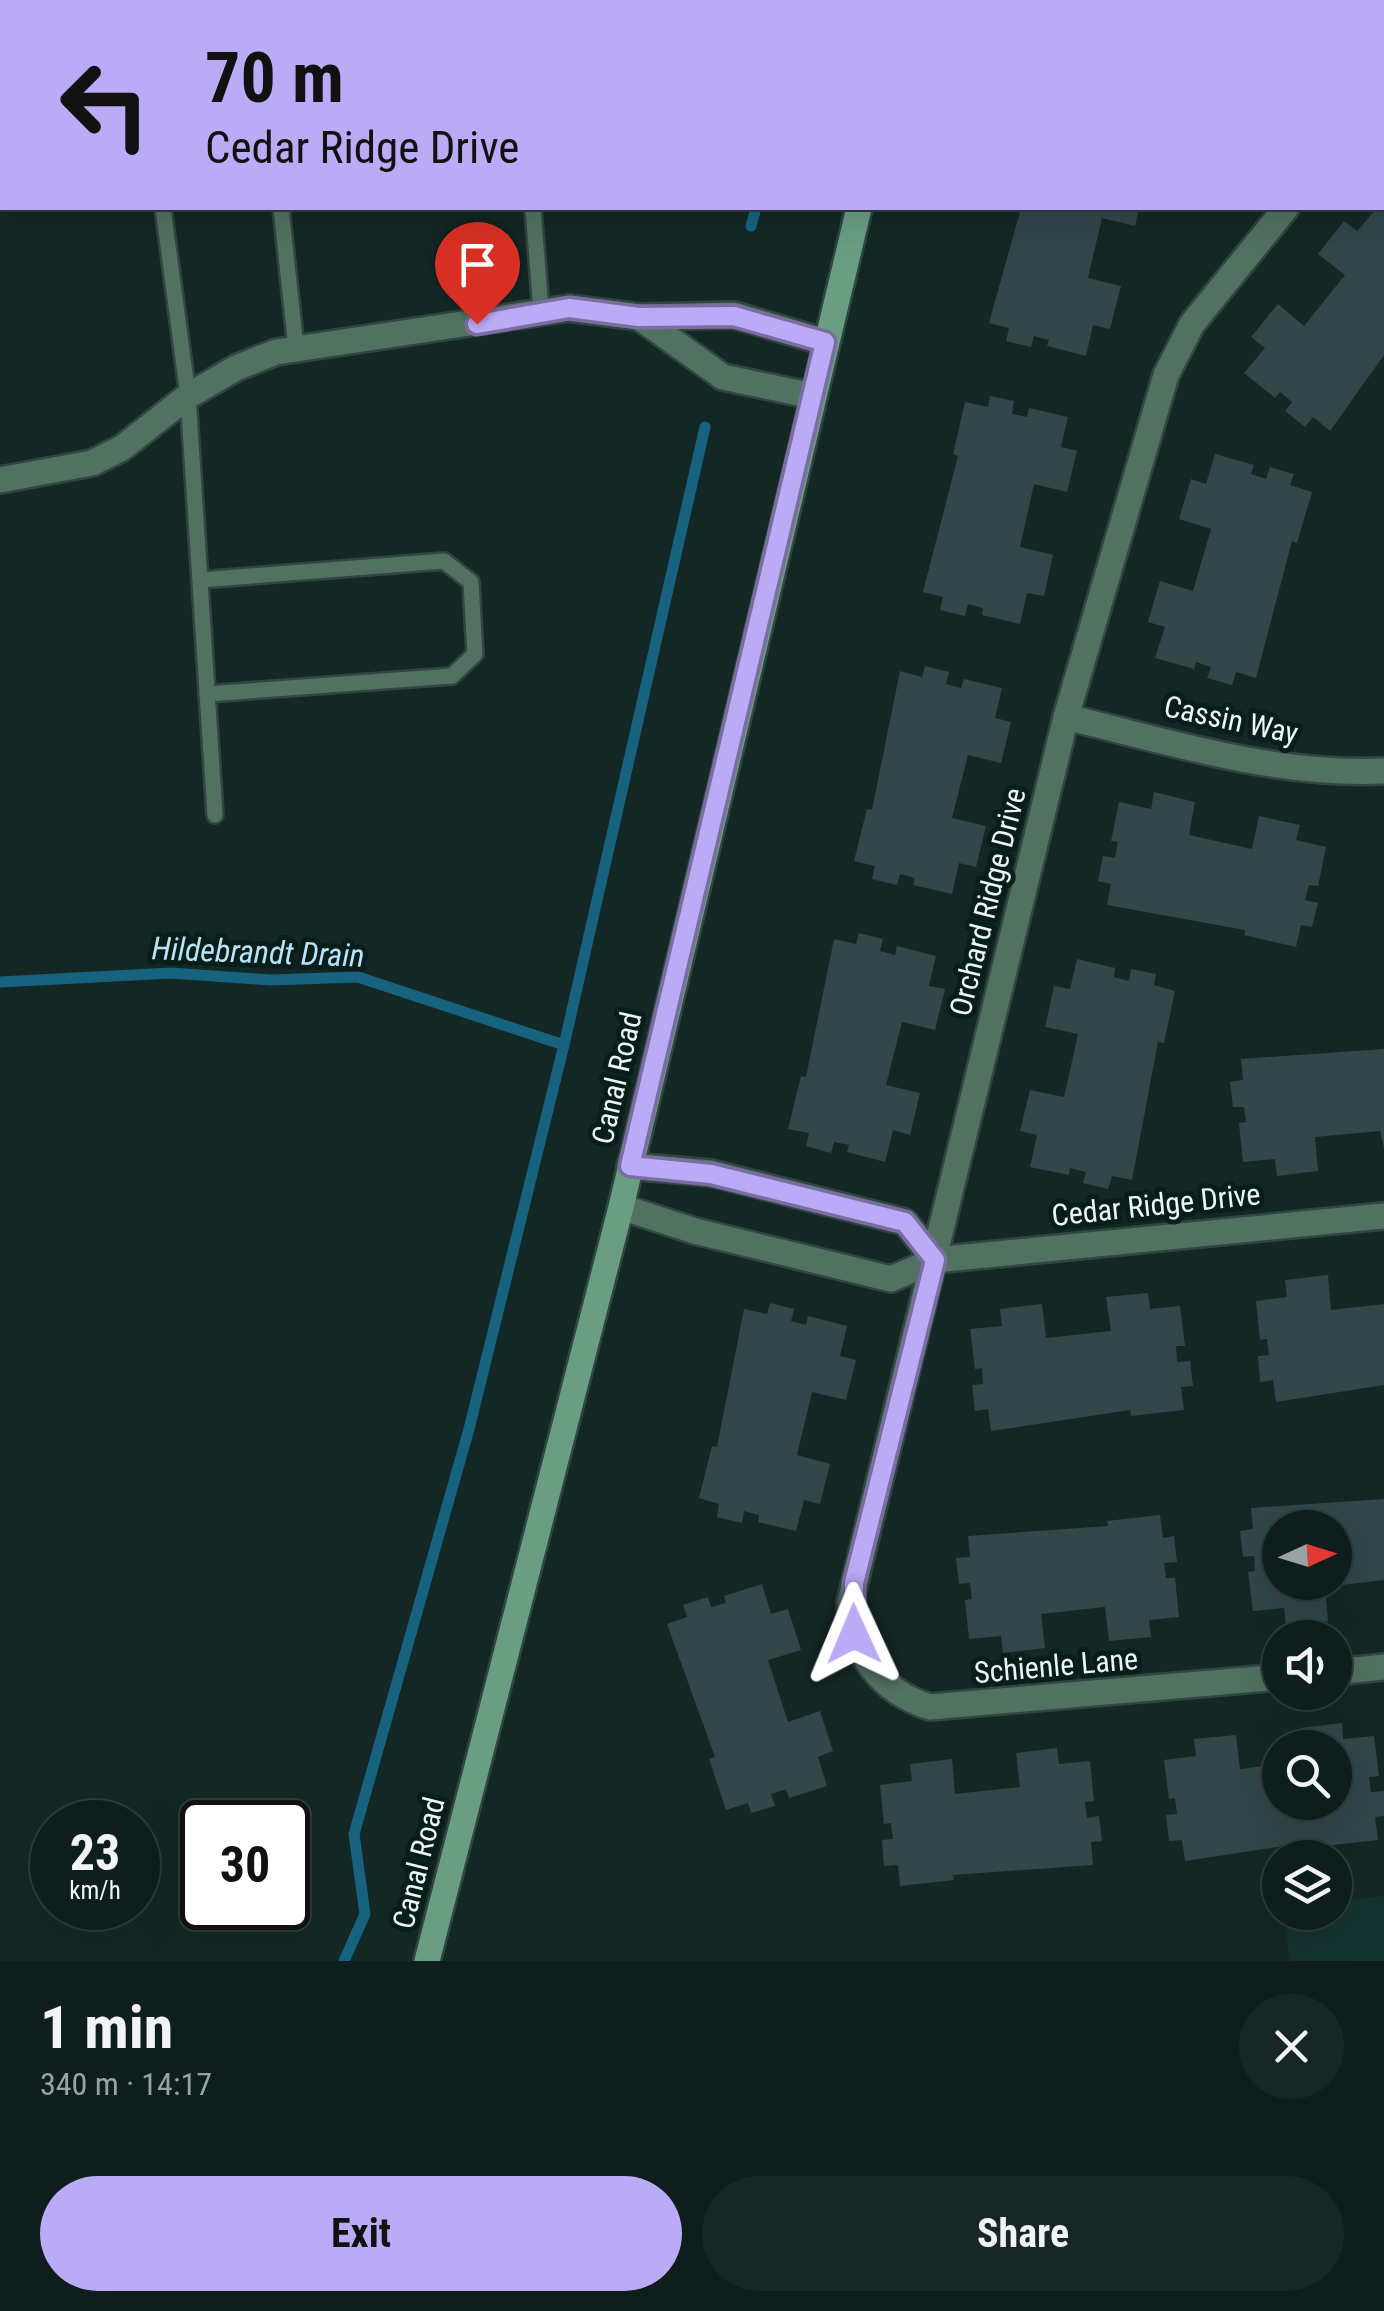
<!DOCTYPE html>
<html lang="en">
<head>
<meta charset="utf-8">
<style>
  body { margin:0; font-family:"Roboto Condensed",sans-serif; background:#172725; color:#f1f3f6; height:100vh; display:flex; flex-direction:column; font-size:38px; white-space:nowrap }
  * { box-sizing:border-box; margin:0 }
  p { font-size:32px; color:#9ba2a3 }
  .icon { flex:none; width:55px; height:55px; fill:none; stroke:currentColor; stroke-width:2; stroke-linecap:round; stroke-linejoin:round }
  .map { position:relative; height:1961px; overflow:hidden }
  .panel { display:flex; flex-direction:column; background:#0e1e1c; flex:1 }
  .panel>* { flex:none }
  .top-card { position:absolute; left:0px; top:0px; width:1385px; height:210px; box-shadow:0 10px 40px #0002,0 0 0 2px #2e3c3b; background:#bbaaf6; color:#111; overflow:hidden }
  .needle { width:65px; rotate:86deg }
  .fabs { position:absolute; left:1262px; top:1510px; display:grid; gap:20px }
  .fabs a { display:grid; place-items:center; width:90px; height:90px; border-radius:50%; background:#0e1e1c; box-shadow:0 10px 40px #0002,0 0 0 2px #2e3c3b; font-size:50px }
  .speed { position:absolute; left:30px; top:1800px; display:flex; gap:20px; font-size:50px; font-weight:700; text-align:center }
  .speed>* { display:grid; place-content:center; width:130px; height:130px; border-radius:50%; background:#0e1e1c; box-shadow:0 10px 40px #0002,0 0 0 2px #2e3c3b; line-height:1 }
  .speed small { font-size:25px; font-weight:400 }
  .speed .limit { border:5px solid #111; border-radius:15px; background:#fff; color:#111 }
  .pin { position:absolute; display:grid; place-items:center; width:85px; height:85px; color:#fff; margin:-102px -42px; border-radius:50% 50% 50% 0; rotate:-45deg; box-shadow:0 0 10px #0007 }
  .pin .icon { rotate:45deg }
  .me { position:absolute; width:110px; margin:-55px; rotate:359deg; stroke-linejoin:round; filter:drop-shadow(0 0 8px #0008) }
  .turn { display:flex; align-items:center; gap:35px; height:210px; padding:0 40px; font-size:45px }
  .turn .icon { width:130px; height:130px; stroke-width:2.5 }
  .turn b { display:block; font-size:70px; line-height:85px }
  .round { display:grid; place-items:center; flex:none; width:105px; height:105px; border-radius:52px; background:#172725 }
  .summary { display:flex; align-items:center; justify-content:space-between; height:170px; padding:0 40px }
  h1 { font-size:60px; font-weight:700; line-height:75px }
  .primary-button { display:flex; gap:20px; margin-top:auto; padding:20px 40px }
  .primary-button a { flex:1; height:115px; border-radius:60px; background:#bbaaf6; color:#111; font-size:40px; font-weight:700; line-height:115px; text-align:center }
  .primary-button a+a { background:#172725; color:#f1f3f6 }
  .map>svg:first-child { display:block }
  .built { fill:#13322e }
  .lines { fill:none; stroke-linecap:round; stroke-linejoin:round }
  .stream { stroke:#17637f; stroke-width:11 }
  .building { fill:#31474a; fill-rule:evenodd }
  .lane-casing { stroke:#314542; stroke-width:20 }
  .street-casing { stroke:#314542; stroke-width:30 }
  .secondary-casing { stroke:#314542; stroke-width:30 }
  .lane { stroke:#517261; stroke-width:15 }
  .street { stroke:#517261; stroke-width:25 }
  .secondary { stroke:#699e83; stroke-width:25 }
  .route-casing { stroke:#7a6ea0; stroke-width:25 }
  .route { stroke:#bbaaf6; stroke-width:18 }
  .labels { text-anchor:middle; stroke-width:10; stroke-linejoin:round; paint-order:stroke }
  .street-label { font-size:30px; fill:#ebf7f5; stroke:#091e1b }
  .water-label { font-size:32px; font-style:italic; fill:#b8e4f8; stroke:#091e1b }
</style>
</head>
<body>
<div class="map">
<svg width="1384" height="1961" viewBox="0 0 1384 1961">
  <rect width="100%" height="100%" fill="#132825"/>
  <path class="built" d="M1384 1896V1961H1289L1284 1913 1335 1912V1901Z"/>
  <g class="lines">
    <g class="stream">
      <path d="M809 2V0"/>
      <path d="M751 226 756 208"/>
      <path d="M0 982 171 973 271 980 358 977 564 1045"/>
      <path d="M344 1961 365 1914 354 1834 469 1429 564 1045 705 427"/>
    </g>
  </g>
  <g class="building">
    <path d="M1021 208H1139L1135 226 1102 218 1088 278 1121 286 1110 329 1093 325 1086 356 1047 346 1049 340 1034 336 1031 347 1006 341 1009 328 989 323Z"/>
    <path d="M1377 208 1384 213V355L1330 431 1313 417 1305 427 1285 411 1292 402 1280 392 1275 398 1244 373 1265 348 1251 337 1278 304 1304 326 1345 275 1318 254 1344 221 1357 231Z"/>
    <path d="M990 396 1014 401 1012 414 1027 417 1029 408 1068 417 1061 447 1077 451 1067 492 1034 484 1020 547 1053 555 1044 596 1027 593 1020 624 982 615 983 608 968 604 965 616 940 610 943 597 923 592 958 456 953 454 965 402 988 407Z"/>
    <path d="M1215 454 1254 465 1251 474 1266 479 1270 467 1294 474 1290 485 1312 492 1297 543 1292 541 1256 678 1236 672 1232 685 1207 678 1211 667 1196 662 1194 669 1155 658 1165 627 1148 622 1160 581 1193 591 1211 529 1179 519 1191 479 1206 484Z"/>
    <path d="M925 666 949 672 946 684 961 688 964 679 1002 688 995 718 1011 722 1001 763 968 755 952 818 986 826 976 867 959 863 952 894 913 885 915 878 900 874 897 885 872 879 875 866 854 861 867 809 872 810 900 671 922 677Z"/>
    <path d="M1154 792 1195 802 1189 835 1252 849 1259 816 1300 825 1296 840 1326 847 1318 886 1309 885 1305 900 1318 903 1312 927 1301 925 1296 947 1244 935 1245 930 1107 905 1111 884 1098 881 1103 856 1115 858 1118 842 1111 841 1119 802 1151 809Z"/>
    <path d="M859 933 883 939 880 951 895 955 897 946 936 956 929 986 945 989 935 1030 902 1022 886 1085 920 1093 910 1135 893 1130 885 1162 847 1152 849 1145 834 1142 831 1153 806 1146 809 1133 788 1129 801 1076 806 1077 834 939 856 944Z"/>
    <path d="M1077 959 1115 968 1114 977 1129 981 1131 969 1156 974 1154 985 1175 991 1164 1043 1158 1042 1132 1180 1112 1176 1108 1189 1083 1183 1086 1172 1070 1168 1069 1175 1030 1167 1037 1135 1020 1131 1030 1090 1064 1097 1078 1034 1045 1027 1054 986 1070 989Z"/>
    <path d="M1384 1049V1148L1380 1131 1315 1137 1318 1171 1277 1176 1275 1159 1243 1162 1239 1123 1246 1122 1244 1107H1233L1230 1082 1243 1080 1241 1059Z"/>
    <path d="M1328 1275 1331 1310 1384 1304V1385L1276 1402 1273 1380 1260 1382 1258 1356 1269 1355 1267 1339 1260 1340 1256 1301 1287 1297 1285 1280Z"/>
    <path d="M1148 1293 1150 1309 1180 1306 1185 1346H1176L1177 1362 1190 1361 1193 1386 1181 1387 1184 1410 1131 1416 1130 1410 991 1431 988 1409 975 1411 972 1385 983 1384 982 1368 975 1369 970 1329 1002 1326 1000 1309 1042 1304 1046 1338 1111 1331 1106 1297Z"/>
    <path d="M770 1303 794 1309 791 1321 806 1325 808 1316 847 1326 840 1356 856 1360 846 1400 812 1392 797 1455 830 1464 820 1504 804 1500 796 1531 758 1522 759 1515 744 1511 742 1523 717 1517 719 1504 699 1498 712 1446 717 1447 744 1309 767 1314Z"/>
    <path d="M1384 1499V1580L1325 1587 1328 1621 1286 1625 1284 1608 1253 1611 1248 1572 1255 1571 1254 1556 1243 1557 1240 1531 1253 1529 1251 1508ZM1280 1528H1335V1582H1280Z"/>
    <path d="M1160 1515 1163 1538 1174 1536 1177 1562 1164 1563 1166 1578H1175L1179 1617 1149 1620 1151 1637 1109 1641 1105 1607 1041 1614 1045 1648 1003 1653 1001 1636 969 1639 965 1600 972 1599 970 1583 959 1584 956 1558 970 1557 968 1536 1108 1526 1107 1521Z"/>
    <path d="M762 1584 771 1614 788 1609 801 1650 768 1660 788 1722 820 1711 833 1751 818 1757 827 1786 789 1798 786 1789 771 1794 775 1806 751 1813 748 1803 726 1810 709 1759 715 1757 667 1624 687 1617 683 1605 708 1597 711 1607 726 1603 724 1596Z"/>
    <path d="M1342 1723 1343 1739 1374 1736 1379 1776 1369 1777 1371 1792 1384 1791V1816L1375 1817 1378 1840 1324 1846 1323 1840 1185 1861 1182 1840 1169 1841 1166 1815 1177 1814 1175 1798 1169 1799 1164 1760 1196 1756 1194 1739 1236 1735 1240 1769 1280 1764V1802H1335V1748H1303L1300 1728Z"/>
    <path d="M1057 1748 1059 1764 1090 1761 1094 1801 1085 1802 1087 1818 1099 1816 1102 1841 1091 1842 1093 1865 953 1875 954 1880 900 1886 898 1865 884 1866 882 1840 893 1839 891 1823 884 1824 880 1785 912 1781 910 1764 952 1759 955 1794 1020 1787 1016 1753Z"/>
  </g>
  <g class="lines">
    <g class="lane-casing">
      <g id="lane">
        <path d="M518 0V2"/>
        <path d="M163 208 188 396 215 815"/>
        <path d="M281 208 296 348"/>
        <path d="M533 208 541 311"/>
        <path d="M200 580 444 561 471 582 475 654 452 676 207 694"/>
      </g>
    </g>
    <g class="street-casing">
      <g id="street">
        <path d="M1382 12 1384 11"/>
        <path d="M639 317 723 377 813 396"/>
        <path d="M0 480 92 463 122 448 188 396 236 368 276 352 569 308 639 317 734 315 825 342"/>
        <path d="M1066 717C1170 742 1275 776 1384 771"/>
        <path d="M621 1207 695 1231 891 1279 935 1260 905 1222 711 1173 630 1166"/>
        <path d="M935 1260 1384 1216"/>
        <path d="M1335 1672 1384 1667"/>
        <path d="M1280 1677 930 1707C881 1692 852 1653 850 1602L1066 717 1166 375 1192 324 1286 208"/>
      </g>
    </g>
    <g class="secondary-casing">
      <g id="secondary">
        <path d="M912 2V0"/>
        <path d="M427 1961 621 1207 859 208"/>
      </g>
    </g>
    <use href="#lane" class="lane"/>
    <use href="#street" class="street"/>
    <use href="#secondary" class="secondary"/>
  </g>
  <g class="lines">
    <g class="route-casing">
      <path id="route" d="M477 324 569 308 639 317 734 316 825 342 630 1166 711 1174 905 1222 935 1260 854 1583V1634"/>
    </g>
    <use href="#route" class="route"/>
  </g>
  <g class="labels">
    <g class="street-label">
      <text transform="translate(1231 720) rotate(12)" y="10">Cassin Way</text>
      <text transform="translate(988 902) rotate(-76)" y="10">Orchard Ridge Drive</text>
      <text transform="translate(617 1078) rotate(-77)" y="10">Canal Road</text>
      <text transform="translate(1156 1205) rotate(-6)" y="10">Cedar Ridge Drive</text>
      <text transform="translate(1056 1666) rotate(-5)" y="10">Schienle Lane</text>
      <text transform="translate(419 1863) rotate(-76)" y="10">Canal Road</text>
    </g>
    <g class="water-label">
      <text transform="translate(258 952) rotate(2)" y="11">Hildebrandt Drain</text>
    </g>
  </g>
</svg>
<div class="fabs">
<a><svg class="needle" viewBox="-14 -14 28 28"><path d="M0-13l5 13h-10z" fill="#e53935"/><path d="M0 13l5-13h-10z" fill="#9ba2a3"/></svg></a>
<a><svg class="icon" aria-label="sound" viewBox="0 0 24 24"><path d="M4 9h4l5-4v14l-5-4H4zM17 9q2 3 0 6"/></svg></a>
<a><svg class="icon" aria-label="search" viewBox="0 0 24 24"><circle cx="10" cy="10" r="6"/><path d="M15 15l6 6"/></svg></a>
<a><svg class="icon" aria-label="layers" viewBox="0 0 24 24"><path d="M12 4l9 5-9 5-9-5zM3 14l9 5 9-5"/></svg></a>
</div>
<div class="speed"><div>23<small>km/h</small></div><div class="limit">30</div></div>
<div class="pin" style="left:477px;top:324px;background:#d93025"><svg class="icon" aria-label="arrive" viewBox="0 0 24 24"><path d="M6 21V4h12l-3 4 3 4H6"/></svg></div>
<svg class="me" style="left:854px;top:1634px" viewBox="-20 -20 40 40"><path d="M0-17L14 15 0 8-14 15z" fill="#bbaaf6" stroke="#fff" stroke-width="4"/></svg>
<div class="top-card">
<div class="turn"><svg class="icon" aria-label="left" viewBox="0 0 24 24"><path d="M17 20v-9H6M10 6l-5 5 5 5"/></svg><div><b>70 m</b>Cedar Ridge Drive</div></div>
</div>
</div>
<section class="panel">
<div class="summary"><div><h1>1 min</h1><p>340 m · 14:17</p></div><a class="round"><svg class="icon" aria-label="close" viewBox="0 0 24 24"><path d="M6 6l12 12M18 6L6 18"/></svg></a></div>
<div class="primary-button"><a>Exit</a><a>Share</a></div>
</section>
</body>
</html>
